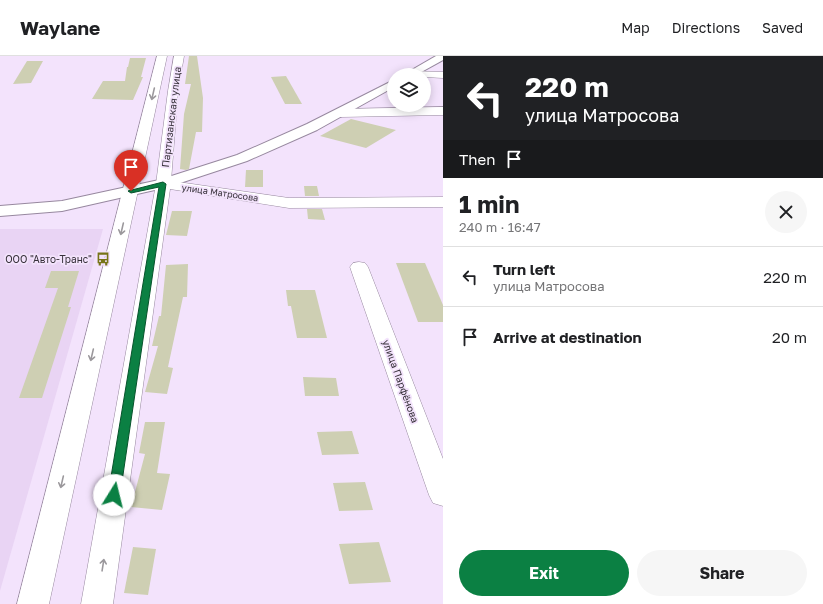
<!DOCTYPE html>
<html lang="en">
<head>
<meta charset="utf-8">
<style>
  body { margin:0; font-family:"Golos Text",sans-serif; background:#f6f6f6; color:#202124; height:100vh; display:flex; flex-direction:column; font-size:15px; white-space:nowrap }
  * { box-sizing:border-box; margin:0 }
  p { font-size:13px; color:#757577 }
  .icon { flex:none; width:22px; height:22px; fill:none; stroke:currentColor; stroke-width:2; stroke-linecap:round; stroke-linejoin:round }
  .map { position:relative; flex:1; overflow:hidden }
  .details { display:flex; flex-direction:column; background:#fff; width:380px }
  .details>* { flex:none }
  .top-card { background:#202124; color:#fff; overflow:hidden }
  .buttons { position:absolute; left:387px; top:12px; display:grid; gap:8px }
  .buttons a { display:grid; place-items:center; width:44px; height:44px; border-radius:50%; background:#fff; box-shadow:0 2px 10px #0003; font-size:20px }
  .pin { position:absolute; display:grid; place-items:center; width:34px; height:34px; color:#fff; margin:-41px -17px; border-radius:50% 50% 50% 0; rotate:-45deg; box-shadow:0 0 4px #0007 }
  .pin .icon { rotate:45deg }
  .me { position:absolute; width:44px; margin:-22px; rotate:9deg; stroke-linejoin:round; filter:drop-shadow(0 0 3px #0008) }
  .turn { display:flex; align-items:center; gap:14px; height:84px; padding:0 16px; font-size:18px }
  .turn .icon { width:52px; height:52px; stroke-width:2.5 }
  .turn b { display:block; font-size:28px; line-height:34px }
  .then { display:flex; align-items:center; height:38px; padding:0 16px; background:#0003; gap:8px; font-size:15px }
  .round { display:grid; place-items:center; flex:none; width:42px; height:42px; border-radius:21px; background:#f6f6f6 }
  .overview { display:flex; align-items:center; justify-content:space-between; height:68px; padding:0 16px }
  h1 { font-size:24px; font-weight:700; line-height:30px }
  .primary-button { display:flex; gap:8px; margin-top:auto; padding:8px 16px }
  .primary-button a { flex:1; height:46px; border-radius:24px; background:#0b8043; color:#fff; font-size:16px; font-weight:700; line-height:46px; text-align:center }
  .primary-button a+a { background:#f6f6f6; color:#202124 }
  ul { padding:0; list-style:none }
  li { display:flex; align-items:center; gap:12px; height:60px; padding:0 16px; border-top:1px solid #e0e0e0 }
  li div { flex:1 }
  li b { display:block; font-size:15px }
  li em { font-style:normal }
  header { display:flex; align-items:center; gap:24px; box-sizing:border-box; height:56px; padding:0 20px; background:#fff; border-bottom:1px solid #e0e0e0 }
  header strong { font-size:19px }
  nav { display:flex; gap:22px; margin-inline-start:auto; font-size:14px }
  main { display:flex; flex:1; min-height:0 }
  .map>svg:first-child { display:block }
  .built { fill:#e9d4f4 }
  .building { fill:#cecfb3 }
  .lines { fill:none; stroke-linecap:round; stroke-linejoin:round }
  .minor-casing { stroke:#97889f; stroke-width:1 }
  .major-casing { stroke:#97889f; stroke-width:2 }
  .minor { fill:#fff; fill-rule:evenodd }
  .major { fill:#fff; fill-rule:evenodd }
  .oneway { stroke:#9b989c }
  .route { fill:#0b8043; stroke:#07532c }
  .labels { text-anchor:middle; stroke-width:3.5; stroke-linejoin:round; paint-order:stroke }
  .far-street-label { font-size:9px; fill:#37313a; stroke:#f3e3fc }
  .street-label { font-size:10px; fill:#37313a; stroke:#f3e3fc }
  .poi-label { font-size:10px; fill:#37313a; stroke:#f3e3fc; text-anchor:end }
</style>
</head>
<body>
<header>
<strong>Waylane</strong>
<nav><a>Map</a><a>Directions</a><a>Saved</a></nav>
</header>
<main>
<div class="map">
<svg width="443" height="548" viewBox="0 0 443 548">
  <rect width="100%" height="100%" fill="#f3e3fc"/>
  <path class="built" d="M0 173H103L0 535Z"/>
  <g class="building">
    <path d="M189 0H197L203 42 202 76H196L189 113 186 114 180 113 184 58 191 28H185Z"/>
    <path d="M130 2H146L141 21H143L133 44 92 43 103 25H125L127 11H128Z"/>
    <path d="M27 5H43L31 27 13 28Z"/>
    <path d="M286 20 302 48H285L271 21Z"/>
    <path d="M351 63 396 74 366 92 320 80Z"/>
    <path d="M246 114H263V131H245Z"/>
    <path d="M304 130H317L319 140H305Z"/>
    <path d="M307 153H322L325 164 308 163Z"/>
    <path d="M172 155H192L187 180 166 179Z"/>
    <path d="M396 207H425L443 249V266H418Z"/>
    <path d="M188 208 187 241H183L168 311 173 312 167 338 145 336 158 290H152L159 260H161L166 209Z"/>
    <path d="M51 215H79L68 251H71L42 342H19L58 232H45Z"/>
    <path d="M286 234H315L327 282H297L291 250H288Z"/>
    <path d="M303 321 336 322 339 340H305Z"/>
    <path d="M145 366H165L157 417 170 418 162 454 131 451 145 398 139 397Z"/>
    <path d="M352 375 359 398 322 399 317 376Z"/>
    <path d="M365 426 373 454 339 455 333 427Z"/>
    <path d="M379 486 391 526 349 528 339 488Z"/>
    <path d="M133 491 156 493 148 539 124 537Z"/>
  </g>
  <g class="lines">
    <g class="minor-casing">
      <g id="minor">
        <path d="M157 0H167L49 548H17Z"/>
        <path d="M174 0H184L178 35 171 125 289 142 443 141V151L289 152 170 133 113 548H81L156 128 168 35Z"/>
        <path d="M410 15 443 16V22L424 21V19H406V16Z"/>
        <path d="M443 51V59L341 61 337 60 335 57 337 54 341 53Z"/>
        <path d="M359 206 365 207 368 211 443 403V450L433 447 429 439 350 211 353 207Z"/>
      </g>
    </g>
    <g class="major-casing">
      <g id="major">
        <path d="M436 0H443V4L416 19H403Z"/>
        <path d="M394 24V31L317 74 247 105 168 131 62 155 0 160V150L62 145 159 124 237 99 307 68Z"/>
      </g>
    </g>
    <use href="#minor" class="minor"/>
    <use href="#major" class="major"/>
  </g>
  <defs><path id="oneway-shaft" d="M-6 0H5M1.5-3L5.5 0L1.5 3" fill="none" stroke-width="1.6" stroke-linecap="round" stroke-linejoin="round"/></defs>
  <g class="oneway">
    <use href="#oneway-shaft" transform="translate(153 38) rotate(103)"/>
    <use href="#oneway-shaft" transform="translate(122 173) rotate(103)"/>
    <use href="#oneway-shaft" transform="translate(92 299) rotate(103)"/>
    <use href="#oneway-shaft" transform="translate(62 426) rotate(103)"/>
    <use href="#oneway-shaft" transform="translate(103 509) rotate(-81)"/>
  </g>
  <path class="route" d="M163 126 166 128 120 439 119 443 114 444 110 443 108 439 159 131 131 137 128 135Z"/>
  <defs>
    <g id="bus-bare" transform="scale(1.08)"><path d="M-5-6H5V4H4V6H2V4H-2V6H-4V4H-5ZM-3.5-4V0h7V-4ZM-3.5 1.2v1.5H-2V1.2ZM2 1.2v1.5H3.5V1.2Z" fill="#777418" stroke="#f3e3fc" stroke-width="2.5" paint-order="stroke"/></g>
  </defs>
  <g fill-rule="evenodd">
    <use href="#bus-bare" x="103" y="203"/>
  </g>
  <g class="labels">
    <g class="far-street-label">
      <text transform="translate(220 137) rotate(8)" y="3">улица Матросова</text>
    </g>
    <g class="street-label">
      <text transform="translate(171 61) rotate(-83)" y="4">Партизанская улица</text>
      <text transform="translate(401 325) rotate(70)" y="4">улица Парфёнова</text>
    </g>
    <g class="poi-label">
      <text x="92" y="207">ООО "Авто-Транс"</text>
    </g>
  </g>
</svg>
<div class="buttons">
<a><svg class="icon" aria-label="layers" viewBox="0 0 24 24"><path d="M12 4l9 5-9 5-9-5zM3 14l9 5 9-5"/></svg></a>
</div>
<div class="pin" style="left:131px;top:135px;background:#d93025"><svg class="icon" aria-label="arrive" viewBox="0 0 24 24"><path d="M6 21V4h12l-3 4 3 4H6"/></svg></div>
<svg class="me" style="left:114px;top:439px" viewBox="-20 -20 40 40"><circle r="19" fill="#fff"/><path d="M0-13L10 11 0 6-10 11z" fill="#0b8043"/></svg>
</div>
<section class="details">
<div class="top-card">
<div class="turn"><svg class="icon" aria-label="left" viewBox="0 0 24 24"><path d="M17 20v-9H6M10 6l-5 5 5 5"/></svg><div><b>220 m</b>улица Матросова</div></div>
<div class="then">Then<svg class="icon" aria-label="arrive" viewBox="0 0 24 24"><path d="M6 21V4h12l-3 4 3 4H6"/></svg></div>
</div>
<div class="overview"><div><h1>1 min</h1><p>240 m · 16:47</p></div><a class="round"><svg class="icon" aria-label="close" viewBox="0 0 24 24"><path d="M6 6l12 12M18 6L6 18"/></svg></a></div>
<ul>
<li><svg class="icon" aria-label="left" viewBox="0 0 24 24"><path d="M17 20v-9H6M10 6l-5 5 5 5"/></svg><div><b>Turn left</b><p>улица Матросова</p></div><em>220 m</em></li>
<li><svg class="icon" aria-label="arrive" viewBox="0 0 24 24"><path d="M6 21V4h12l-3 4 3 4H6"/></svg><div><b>Arrive at destination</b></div><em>20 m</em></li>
</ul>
<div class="primary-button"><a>Exit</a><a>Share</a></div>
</section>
</main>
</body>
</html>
